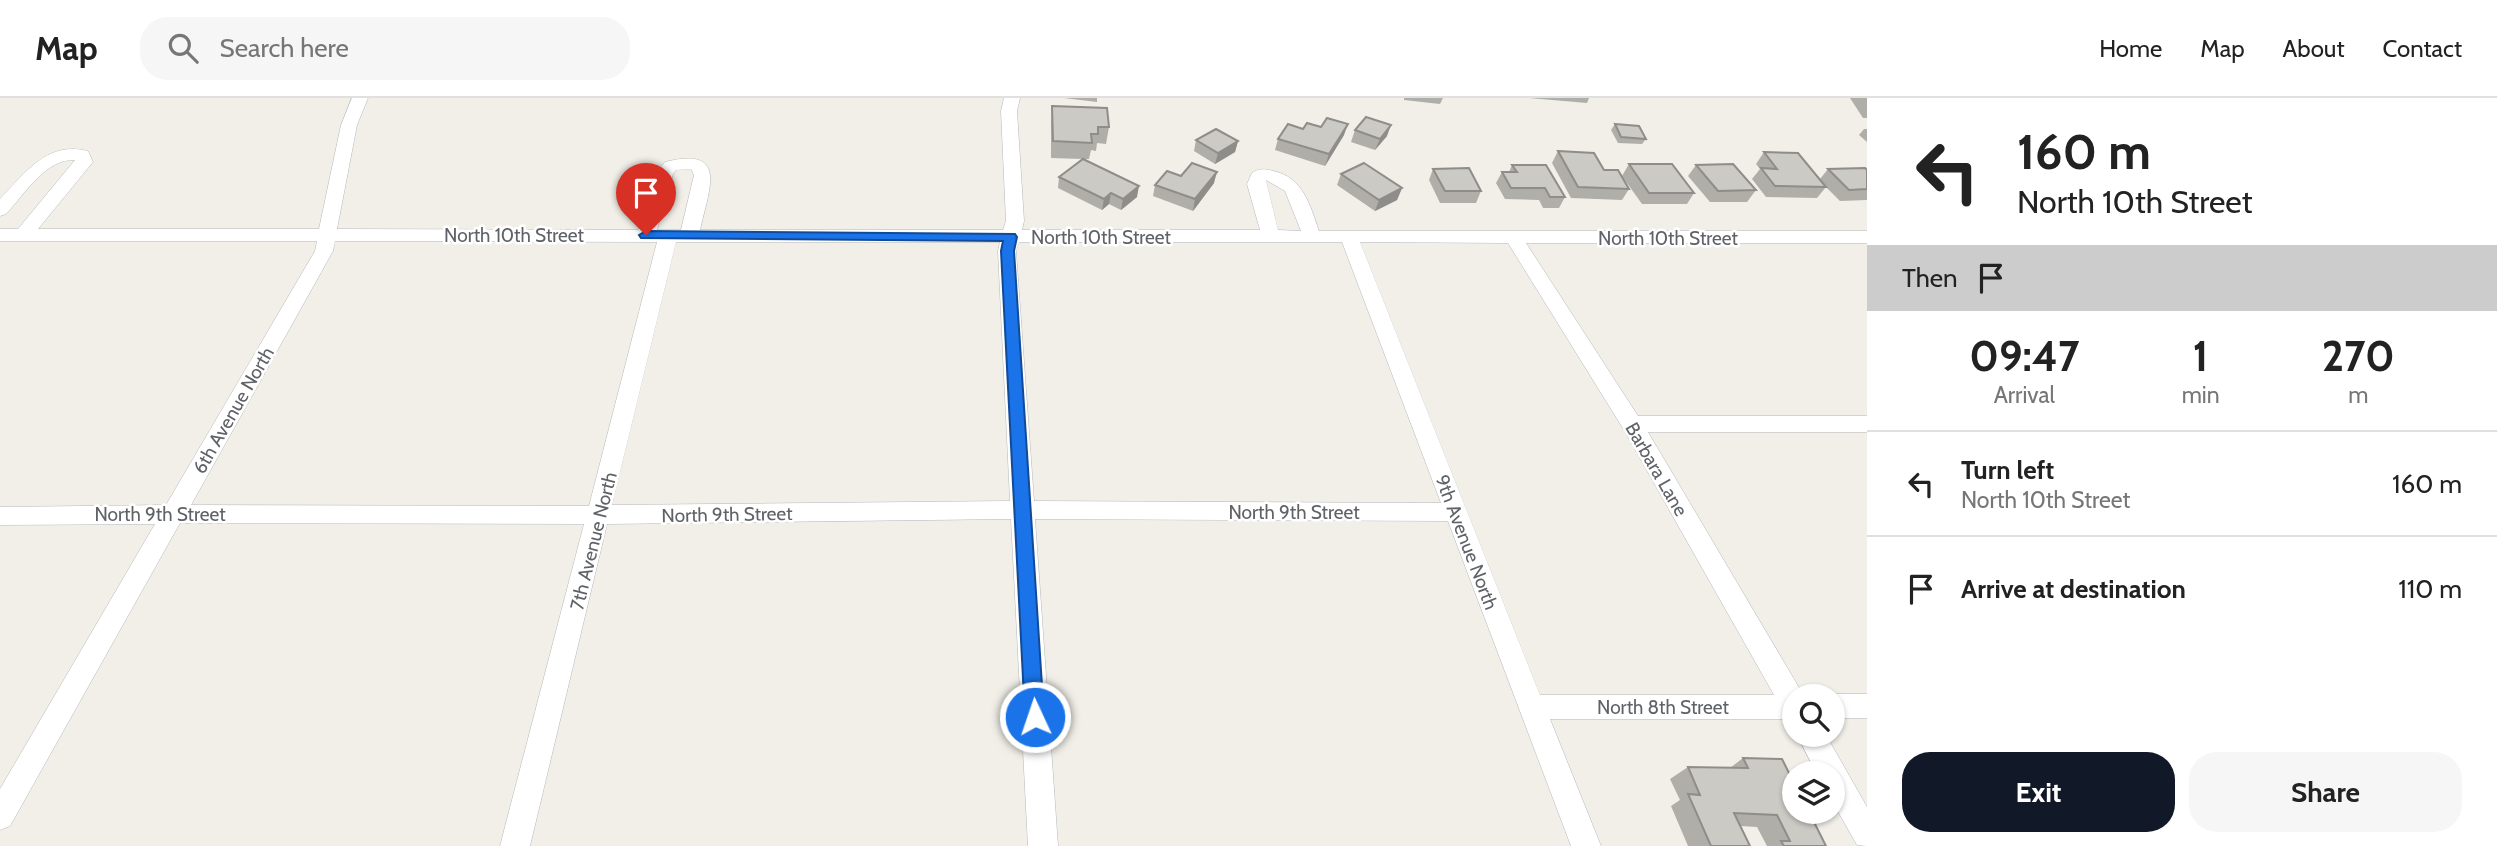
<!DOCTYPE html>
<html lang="en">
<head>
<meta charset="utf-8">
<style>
  body { margin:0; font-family:Cabin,sans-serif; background:#f6f6f6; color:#222; height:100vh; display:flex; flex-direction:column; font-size:26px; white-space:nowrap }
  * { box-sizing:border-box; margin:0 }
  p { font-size:23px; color:#767676 }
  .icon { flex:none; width:38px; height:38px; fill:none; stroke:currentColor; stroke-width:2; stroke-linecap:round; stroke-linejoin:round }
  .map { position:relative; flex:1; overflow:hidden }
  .sheet { display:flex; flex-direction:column; background:#fff; width:630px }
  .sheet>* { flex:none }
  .hud { background:#fff; color:#222; overflow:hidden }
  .controls { position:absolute; left:1782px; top:586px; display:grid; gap:14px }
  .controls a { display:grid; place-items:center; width:63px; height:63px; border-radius:50%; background:#fff; box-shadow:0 2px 5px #0004; font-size:35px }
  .pin { position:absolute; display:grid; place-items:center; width:60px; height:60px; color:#fff; margin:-72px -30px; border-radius:50% 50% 50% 0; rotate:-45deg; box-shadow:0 0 7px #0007 }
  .pin .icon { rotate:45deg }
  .me { position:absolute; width:77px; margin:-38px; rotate:357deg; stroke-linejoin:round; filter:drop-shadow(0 0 5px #0008) }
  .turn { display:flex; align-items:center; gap:24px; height:147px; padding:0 35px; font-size:32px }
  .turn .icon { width:91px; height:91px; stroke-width:2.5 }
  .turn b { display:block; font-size:49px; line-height:60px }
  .then { display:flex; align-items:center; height:66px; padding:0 35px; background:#0003; gap:14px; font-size:26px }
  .eta { display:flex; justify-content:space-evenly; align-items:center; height:119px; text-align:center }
  .eta b { font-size:42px; font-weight:700; line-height:49px }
  .cta { display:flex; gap:14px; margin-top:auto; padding:14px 35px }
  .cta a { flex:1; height:80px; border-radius:28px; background:#111827; color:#fff; font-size:28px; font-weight:700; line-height:80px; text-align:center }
  .cta a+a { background:#f6f6f6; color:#222 }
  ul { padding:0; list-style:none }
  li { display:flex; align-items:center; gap:21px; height:105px; padding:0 35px; border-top:2px solid #e0e0e0 }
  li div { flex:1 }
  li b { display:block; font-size:26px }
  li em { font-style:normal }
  header { display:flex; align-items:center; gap:42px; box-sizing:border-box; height:98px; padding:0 35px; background:#fff; border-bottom:2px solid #e0e0e0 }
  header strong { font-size:33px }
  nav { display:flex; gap:38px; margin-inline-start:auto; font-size:24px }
  .search { width:490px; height:63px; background:#f6f6f6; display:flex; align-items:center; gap:18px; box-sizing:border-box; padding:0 24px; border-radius:28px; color:#767676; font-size:26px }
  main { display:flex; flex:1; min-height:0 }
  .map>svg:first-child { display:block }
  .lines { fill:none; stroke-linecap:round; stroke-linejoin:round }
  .minor-casing { stroke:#b5b8bc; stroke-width:1 }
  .minor { fill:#fff; fill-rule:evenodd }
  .wall { fill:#afaea9 }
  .shaded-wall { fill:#8f8d8a }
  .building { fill:#cccac5; stroke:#8f8d8a; stroke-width:2 }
  .route { fill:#1a73e8; stroke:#114b97; stroke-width:2 }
  .labels { text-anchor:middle; stroke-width:5; stroke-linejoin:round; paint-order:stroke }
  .street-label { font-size:19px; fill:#5f6368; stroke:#fff }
</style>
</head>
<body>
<header>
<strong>Map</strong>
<div class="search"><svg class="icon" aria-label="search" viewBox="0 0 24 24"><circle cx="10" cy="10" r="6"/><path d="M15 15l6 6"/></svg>Search here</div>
<nav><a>Home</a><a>Map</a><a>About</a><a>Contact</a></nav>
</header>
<main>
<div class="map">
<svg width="1867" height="748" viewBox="0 0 1867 748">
  <rect width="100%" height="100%" fill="#f1efe8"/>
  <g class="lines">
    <g class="minor-casing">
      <g id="minor">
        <path d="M352 0H368L357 27 337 131 638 132 659 71 665 64C729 48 709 91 700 132H1003L1006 123 1001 13 1004 0H1020L1017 13 1024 123 1022 132H1260L1247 86 1252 75C1259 70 1265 71 1273 73 1303 79 1310 107 1319 133H1867V145H1526L1638 318H1867V334H1648L1804 598H1794V621H1550L1601 748H1571L1448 423 1035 421 1058 748H1028L1011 421 607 426 530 748H500L584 426 180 425 10 728 0 732V691L155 426 0 427V409L166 407 315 153 317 143H0V131H18L75 62C46 60 24 97 6 116L0 118V101C26 74 47 43 88 53L93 64 38 131H319L341 27ZM691 71 694 77 681 132H657L673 76 676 72ZM1266 82 1285 93 1301 133 1278 132ZM335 143 657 144 589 408 191 407 333 153ZM676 144H1000L998 153 1010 403 612 407ZM1019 144H1342L1441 405 1034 403 1016 153ZM1360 144 1508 145 1624 332 1774 597H1540Z"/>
        <path d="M1832 596H1867V620H1832V598H1824Z"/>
        <path d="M1797 637H1826L1867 709V748L1857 747 1832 703V676H1817Z"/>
      </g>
    </g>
    <use href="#minor" class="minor"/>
  </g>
  <g class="wall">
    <path d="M1064 0H1097V4Z"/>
    <path d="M1404 0H1443L1440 6 1404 2Z"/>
    <path d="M1529 0H1589L1587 5Z"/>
    <path d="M1850 0H1867V20H1863Z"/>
    <path d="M1052 8 1109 29 1106 46 1097 45 1096 53 1091 52 1089 61H1084L1137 99 1121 112 1109 106 1102 112 1058 90 1059 79 1083 61 1051 60V24Z"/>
    <path d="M1615 26 1646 41 1642 46 1618 45 1611 32Z"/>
    <path d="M1864 31H1867V44L1859 37Z"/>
    <path d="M1355 32 1387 38 1375 52 1351 44Z"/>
    <path d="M1344 37 1325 68 1275 52 1278 41Z"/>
    <path d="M1196 42 1238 43 1235 54 1215 66 1194 53Z"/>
    <path d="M1558 53 1604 72 1629 91 1622 102 1571 100 1552 65Z"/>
    <path d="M1764 54 1820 81 1828 71 1867 72V102L1840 103 1826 89 1817 100 1766 99 1752 81 1760 71 1756 66Z"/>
    <path d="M1629 66 1694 95 1687 106H1642L1622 78Z"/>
    <path d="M1512 67 1565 99 1559 110H1543L1539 102 1505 101 1496 85 1502 74H1509Z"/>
    <path d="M1696 67 1756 92 1747 104H1710L1688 78Z"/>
    <path d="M1433 71 1481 93 1476 105H1440L1429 82Z"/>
    <path d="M1341 76 1402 90 1397 102 1375 113 1337 87Z"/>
    <path d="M1181 78 1214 85 1193 113 1153 98 1155 87Z"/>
    <path d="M1743 660 1826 748H1767L1757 729 1740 728 1750 748H1688L1671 708 1680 702 1670 681 1688 669 1730 670Z"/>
  </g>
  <g class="shaded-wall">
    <path d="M1348 26 1344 37 1325 68 1329 56Z"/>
    <path d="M1391 27 1387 38 1375 52 1380 41Z"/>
    <path d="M1238 43 1235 54 1215 66 1218 55Z"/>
    <path d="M1217 74 1214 85 1193 113 1195 101Z"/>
    <path d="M1139 88 1137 99 1121 112 1123 101Z"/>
    <path d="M1402 90 1397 102 1375 113 1379 102Z"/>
    <path d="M1111 95 1109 106 1102 112 1104 101Z"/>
  </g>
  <g class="building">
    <path d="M1052 8 1107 10 1109 29H1098V36H1091L1092 45 1053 43Z"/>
    <path d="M1366 19 1391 27 1380 41 1355 32Z"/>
    <path d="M1327 20 1348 26 1329 56 1278 41 1288 26 1303 31 1307 25 1321 29Z"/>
    <path d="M1615 26 1639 28 1646 41 1621 39Z"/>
    <path d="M1216 31 1238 43 1218 55 1196 42Z"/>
    <path d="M1558 53 1594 55 1604 72H1618L1629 91 1578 89Z"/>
    <path d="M1764 54 1798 55 1826 89 1775 88 1761 70 1777 71Z"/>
    <path d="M1083 61 1139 88 1123 101 1111 95 1104 101 1059 79Z"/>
    <path d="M1192 65 1217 74 1195 101 1155 87 1167 73 1181 78Z"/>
    <path d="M1364 65 1402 90 1379 102 1341 76Z"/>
    <path d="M1629 66H1672L1694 95H1649Z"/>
    <path d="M1733 66 1756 92 1718 93 1696 67Z"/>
    <path d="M1512 67H1546L1565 99H1550L1545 90H1511L1502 74H1517Z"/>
    <path d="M1469 70 1481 93H1445L1433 71Z"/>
    <path d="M1865 70 1867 72V91L1849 92 1828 71Z"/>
    <path d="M1743 660 1782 661 1794 685V714H1809L1826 748H1784L1781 743H1790L1777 717 1734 715 1750 748H1711L1688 696 1700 697 1688 669 1748 670Z"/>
  </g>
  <path class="route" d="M646 133 1015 136 1017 139 1014 153 1044 619 1042 625 1035 628 1028 625 1025 619 1001 153 1003 143 641 140 639 137Z"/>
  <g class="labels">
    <g class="street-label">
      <text x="514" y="144">North 10th Street</text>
      <text x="1101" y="146">North 10th Street</text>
      <text x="1668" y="147">North 10th Street</text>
      <text transform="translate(233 312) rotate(-60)" y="7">6th Avenue North</text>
      <text transform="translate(1657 371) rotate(60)" y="7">Barbara Lane</text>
      <text x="1294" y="421">North 9th Street</text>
      <text x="160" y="423">North 9th Street</text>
      <text transform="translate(727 416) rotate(-1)" y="7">North 9th Street</text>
      <text transform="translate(593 443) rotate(-76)" y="7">7th Avenue North</text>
      <text transform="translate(1467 444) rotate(69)" y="7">9th Avenue North</text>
      <text x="1663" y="616">North 8th Street</text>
    </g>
  </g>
</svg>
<div class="controls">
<a><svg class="icon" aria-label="search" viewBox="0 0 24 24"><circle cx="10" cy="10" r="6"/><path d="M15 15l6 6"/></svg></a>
<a><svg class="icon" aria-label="layers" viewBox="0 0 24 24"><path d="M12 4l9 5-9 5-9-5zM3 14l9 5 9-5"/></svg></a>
</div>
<div class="pin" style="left:646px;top:137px;background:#d93025"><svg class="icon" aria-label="arrive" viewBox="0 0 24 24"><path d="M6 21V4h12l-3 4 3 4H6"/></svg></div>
<svg class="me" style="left:1035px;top:619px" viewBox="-20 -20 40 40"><circle r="17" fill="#1a73e8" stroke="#fff" stroke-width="3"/><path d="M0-11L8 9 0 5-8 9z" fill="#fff"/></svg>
</div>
<section class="sheet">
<div class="hud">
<div class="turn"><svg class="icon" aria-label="left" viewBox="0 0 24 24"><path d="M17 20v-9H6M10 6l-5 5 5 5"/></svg><div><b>160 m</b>North 10th Street</div></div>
<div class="then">Then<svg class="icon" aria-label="arrive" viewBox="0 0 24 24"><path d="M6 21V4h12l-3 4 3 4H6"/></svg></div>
</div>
<div class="eta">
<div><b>09:47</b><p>Arrival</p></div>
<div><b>1</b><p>min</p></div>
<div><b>270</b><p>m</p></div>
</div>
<ul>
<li><svg class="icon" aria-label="left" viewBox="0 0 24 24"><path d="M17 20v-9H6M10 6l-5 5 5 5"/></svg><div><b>Turn left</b><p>North 10th Street</p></div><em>160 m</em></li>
<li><svg class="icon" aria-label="arrive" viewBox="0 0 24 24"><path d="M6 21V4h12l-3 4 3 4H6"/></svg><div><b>Arrive at destination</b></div><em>110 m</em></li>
</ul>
<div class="cta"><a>Exit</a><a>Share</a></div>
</section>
</main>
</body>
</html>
